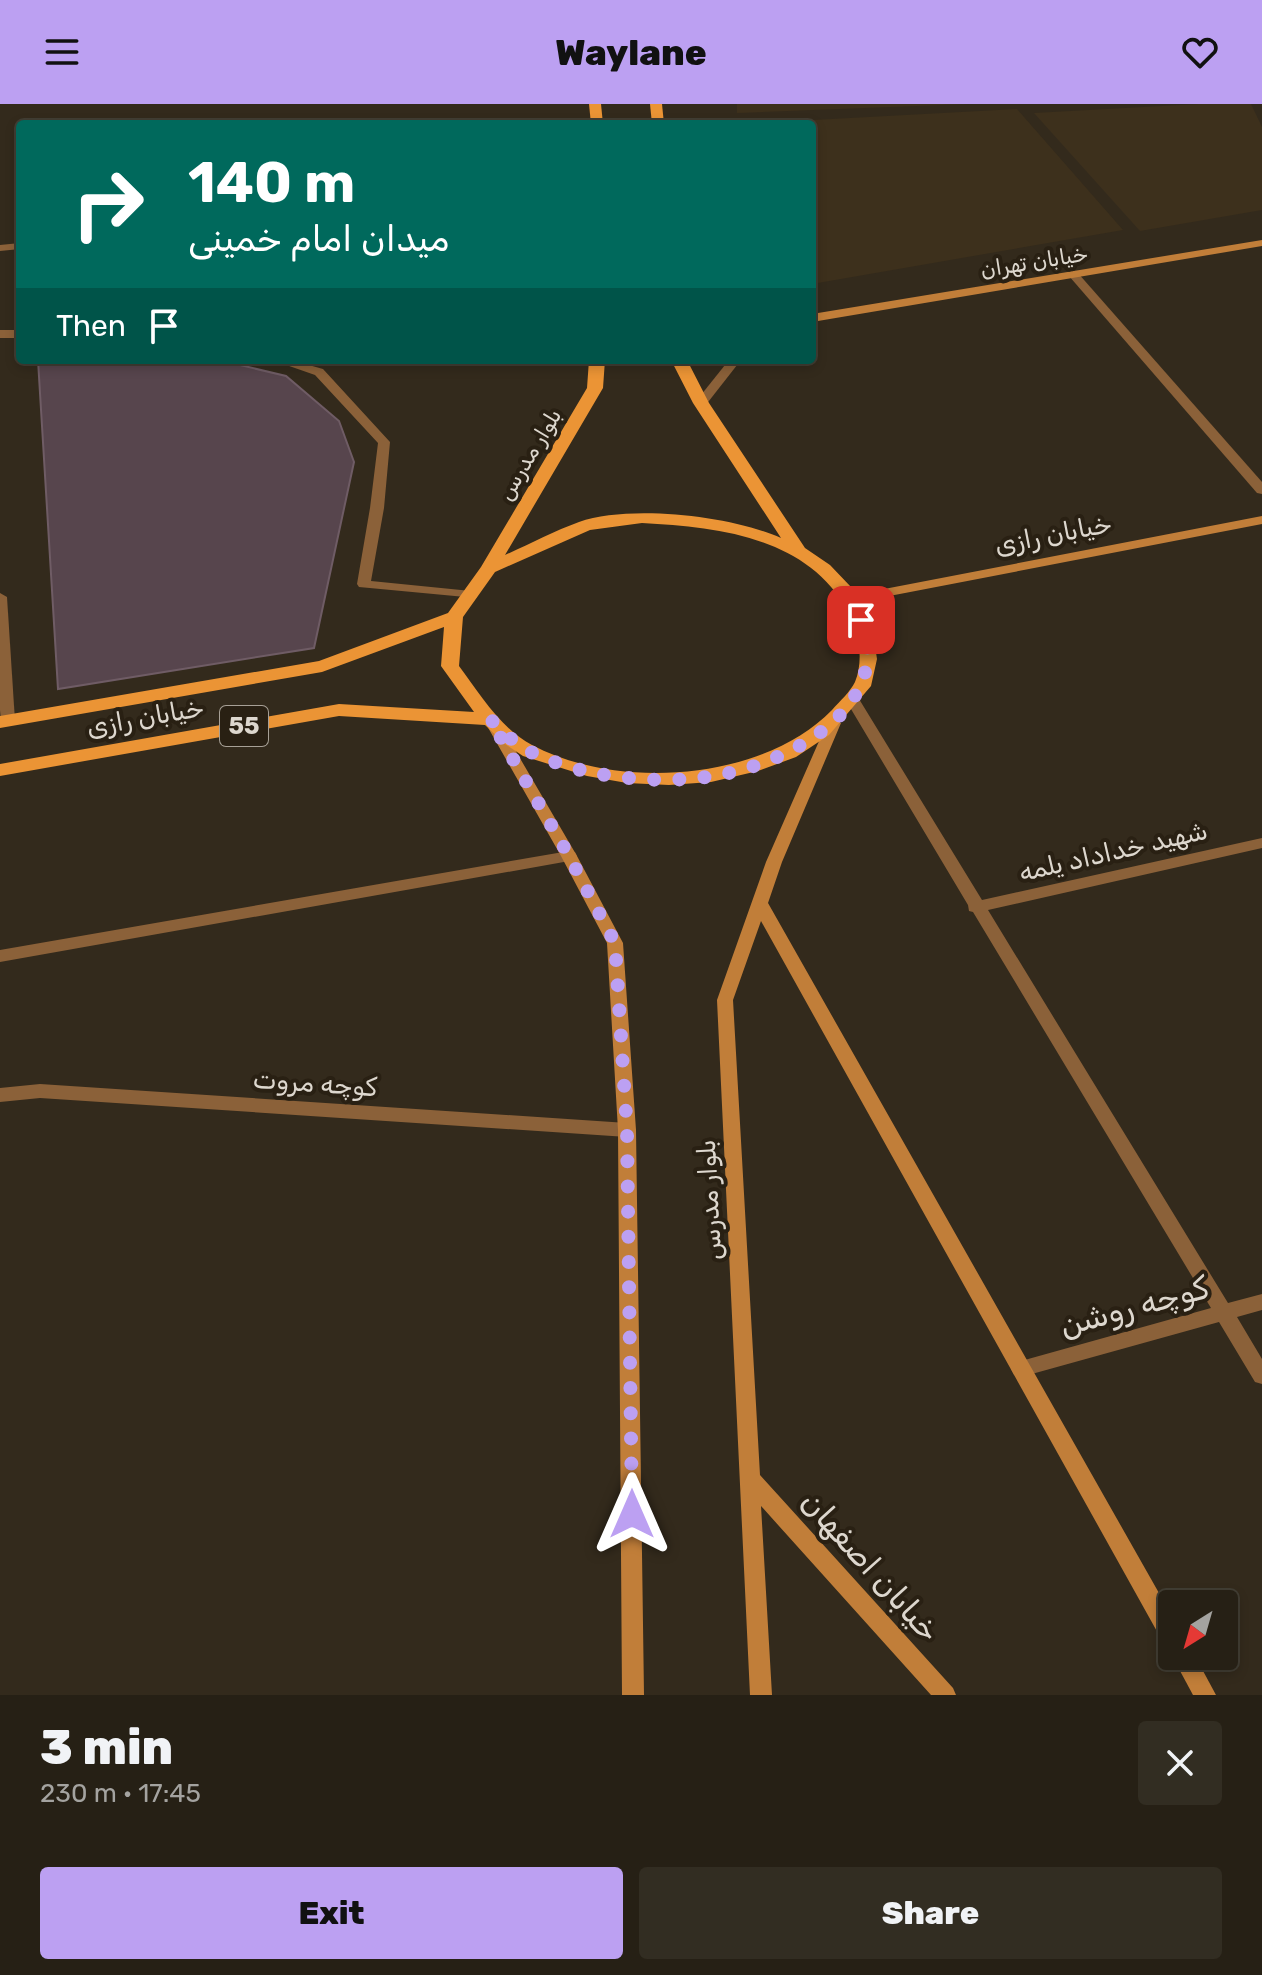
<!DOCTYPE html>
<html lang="en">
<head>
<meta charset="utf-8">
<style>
  body { margin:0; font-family:Rubik,Cairo,sans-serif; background:#322d22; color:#f1f3f6; height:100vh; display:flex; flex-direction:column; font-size:30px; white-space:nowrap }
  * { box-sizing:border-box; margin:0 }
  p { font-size:26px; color:#a4a3a0 }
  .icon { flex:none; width:44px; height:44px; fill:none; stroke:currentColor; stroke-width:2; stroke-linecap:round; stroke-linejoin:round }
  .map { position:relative; height:1591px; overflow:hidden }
  .details { display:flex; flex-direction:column; background:#262015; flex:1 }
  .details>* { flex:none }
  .hud { position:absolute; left:16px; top:16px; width:800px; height:244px; border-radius:8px; box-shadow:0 4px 12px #0003,0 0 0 2px #423e34; background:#00695c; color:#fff; overflow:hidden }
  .needle { width:52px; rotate:217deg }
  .fabs { position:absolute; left:1158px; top:1486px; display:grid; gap:16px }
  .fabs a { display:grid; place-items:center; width:80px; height:80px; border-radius:8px; background:#262015; box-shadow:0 4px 12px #0003,0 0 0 2px #423e34; font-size:40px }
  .pin { position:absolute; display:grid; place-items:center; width:68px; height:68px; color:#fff; margin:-34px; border-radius:16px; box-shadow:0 4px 12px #0006 }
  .me { position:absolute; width:88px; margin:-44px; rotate:0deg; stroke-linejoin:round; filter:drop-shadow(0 0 6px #0008) }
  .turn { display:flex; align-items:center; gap:28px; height:168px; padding:0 40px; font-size:36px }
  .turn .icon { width:104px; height:104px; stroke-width:2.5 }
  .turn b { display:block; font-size:56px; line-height:68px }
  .then { display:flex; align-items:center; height:76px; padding:0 40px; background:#0003; gap:16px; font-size:30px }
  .round { display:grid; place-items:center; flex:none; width:84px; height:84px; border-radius:8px; background:#322d22 }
  .head { display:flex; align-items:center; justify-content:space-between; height:136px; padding:0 40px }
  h1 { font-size:48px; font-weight:800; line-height:60px }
  .action { display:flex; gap:16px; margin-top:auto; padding:16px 40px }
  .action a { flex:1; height:92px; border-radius:8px; background:#bca0f2; color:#111; font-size:32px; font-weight:800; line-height:92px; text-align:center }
  .action a+a { background:#322d22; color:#f1f3f6 }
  header { display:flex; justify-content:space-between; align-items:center; height:104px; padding:0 40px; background:#bca0f2; color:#111; font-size:36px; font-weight:800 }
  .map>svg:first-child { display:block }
  .built { fill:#3d301c }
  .building { fill:#57454d; stroke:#6f5c65; stroke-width:2 }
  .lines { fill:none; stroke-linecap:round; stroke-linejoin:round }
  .street { fill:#8b6139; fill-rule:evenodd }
  .secondary { fill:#c17e39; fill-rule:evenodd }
  .primary { fill:#eb9435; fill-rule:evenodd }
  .route { stroke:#bca0f2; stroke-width:14; stroke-dasharray:0 25.2 }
  .labels { text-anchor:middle; stroke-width:8; stroke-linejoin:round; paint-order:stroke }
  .far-street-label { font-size:22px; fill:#ddd7ce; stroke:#292013 }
  .shield { fill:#292013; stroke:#a7a096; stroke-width:2 }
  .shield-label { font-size:24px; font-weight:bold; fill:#ddd7ce }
  .street-label { font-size:26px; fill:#ddd7ce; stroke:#292013 }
  .near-street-label { font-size:32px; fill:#ddd7ce; stroke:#292013 }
</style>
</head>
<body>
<header><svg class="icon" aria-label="menu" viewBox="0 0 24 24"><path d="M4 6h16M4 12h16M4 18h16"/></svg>Waylane<svg class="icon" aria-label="heart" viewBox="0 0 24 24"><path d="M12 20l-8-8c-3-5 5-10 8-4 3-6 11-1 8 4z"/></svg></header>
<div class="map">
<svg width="1262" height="1591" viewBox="0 0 1262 1591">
  <rect width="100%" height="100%" fill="#332a1c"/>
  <g class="built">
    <path d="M737 0H969L737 9Z"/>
    <path d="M1198 0H1251L1262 23V106L1140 127 1034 9Z"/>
    <path d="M1017 5 1123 126 812 180V20H741Z"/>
  </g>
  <path class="building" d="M38 256H219L286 272 339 317 354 358 314 544 58 585Z"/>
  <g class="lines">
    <g class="street">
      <path d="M20 139V145L0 147V141Z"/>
      <path d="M1073 167 1077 168 1262 378V390L1257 389 1069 172V168Z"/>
      <rect x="0" y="226" width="20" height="8"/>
      <path d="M272 256H291L323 265 390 338 384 404 371 477 471 487 478 491 476 494 359 483 357 480 370 404 378 339 315 271Z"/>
      <path d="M729 256H741L705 302H697V296Z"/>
      <path d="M0 489 7 493 15 617 8 622 1 617 0 606Z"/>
      <path d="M852 590 859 595 982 796 1262 734V744L988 806 1228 1199 1262 1190V1206L1237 1213 1262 1255V1280L1255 1278 1219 1218 1021 1273 1014 1271 1011 1265 1014 1259 1021 1257 1211 1204 973 808 969 807 968 801 845 595Z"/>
      <path d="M569 747 575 748 577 752 575 756 0 858V846Z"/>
      <path d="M40 980 627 1019 633 1021 636 1026 633 1031 627 1033 40 994 0 998V984Z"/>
    </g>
    <g class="secondary">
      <path d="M1262 136V142L812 218V210Z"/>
      <path d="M1262 412V420L853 499 846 495 853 491Z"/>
      <path d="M834 614 841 619 782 758 768 799 1172 1512V1543L1164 1540 761 817 733 896 760 1371 953 1584 956 1591H931L761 1402 772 1591H750L717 896 766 758 827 619Z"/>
      <path d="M493 615 500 620 577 752 623 839 636 1026 644 1591H622L618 1026 607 839 561 752 486 620Z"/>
      <path d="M1172 1552H1195L1216 1591H1193Z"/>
    </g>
    <g class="primary">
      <path d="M589 0H601L603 20H591Z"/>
      <path d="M650 0H662L664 20H652Z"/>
      <path d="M589 256H605L603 284 505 451C530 440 554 427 579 418 630 400 732 412 781 434L693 299 671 256H687L709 299 805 444 830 461 851 483 872 522 877 555 871 582 829 631 796 653 758 667 711 678 669 681 627 679 587 672 523 652 505 640 485 621 339 612 0 672V660L339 600 474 608 441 562 444 523 322 568 0 624V612L319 557 448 509 481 463 587 284ZM642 419C719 423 807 433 848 507 859 527 864 556 855 578 850 588 840 597 832 606 763 677 618 687 532 641 500 624 480 590 459 562L463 513 495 468 590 426Z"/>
    </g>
  </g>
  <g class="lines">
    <path class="route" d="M632 1410 627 1026 615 839 569 752 490 615C500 624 511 636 522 643 538 653 566 663 585 667 628 677 680 679 724 670 794 656 894 601 861 516"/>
  </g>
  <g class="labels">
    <g class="far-street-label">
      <text transform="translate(1034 157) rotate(-9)" y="8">خیابان تهران</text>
      <text transform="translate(529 350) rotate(-59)" y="8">بلوار مدرس</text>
    </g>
    <rect class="shield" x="220" y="602" width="48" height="40" rx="6"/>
    <g class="shield-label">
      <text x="244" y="630">55</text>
    </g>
    <g class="street-label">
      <text transform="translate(1053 430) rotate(-11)" y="9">خیابان رازی</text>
      <text transform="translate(145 613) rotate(-10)" y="9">خیابان رازی</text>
      <text transform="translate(1113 747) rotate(-13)" y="9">شهید خداداد یلمه</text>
      <text transform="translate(315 979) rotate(4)" y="9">کوچه مروت</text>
      <text transform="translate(709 1096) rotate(-93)" y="9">بلوار مدرس</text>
    </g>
    <g class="near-street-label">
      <text transform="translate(1134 1202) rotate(-15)" y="11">کوچه روشن</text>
      <text transform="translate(871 1462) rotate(48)" y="11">خیابان اصفهان</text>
    </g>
  </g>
</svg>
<div class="fabs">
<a><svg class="needle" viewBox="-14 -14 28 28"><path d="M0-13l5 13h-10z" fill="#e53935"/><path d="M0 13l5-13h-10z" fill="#a4a3a0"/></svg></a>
</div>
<div class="pin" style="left:861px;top:516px;background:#d93025"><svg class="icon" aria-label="arrive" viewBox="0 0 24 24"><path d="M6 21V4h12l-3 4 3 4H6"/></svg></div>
<svg class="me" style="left:632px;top:1410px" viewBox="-20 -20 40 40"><path d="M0-17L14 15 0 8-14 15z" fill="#bca0f2" stroke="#fff" stroke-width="4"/></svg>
<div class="hud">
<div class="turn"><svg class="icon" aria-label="right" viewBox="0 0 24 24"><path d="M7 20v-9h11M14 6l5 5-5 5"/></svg><div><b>140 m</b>میدان امام خمینی</div></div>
<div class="then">Then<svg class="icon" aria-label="arrive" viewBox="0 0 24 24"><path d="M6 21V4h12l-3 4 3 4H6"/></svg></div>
</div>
</div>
<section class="details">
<div class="head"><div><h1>3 min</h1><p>230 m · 17:45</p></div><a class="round"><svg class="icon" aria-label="close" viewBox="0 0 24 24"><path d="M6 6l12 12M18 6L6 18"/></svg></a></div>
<div class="action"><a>Exit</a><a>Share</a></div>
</section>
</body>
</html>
